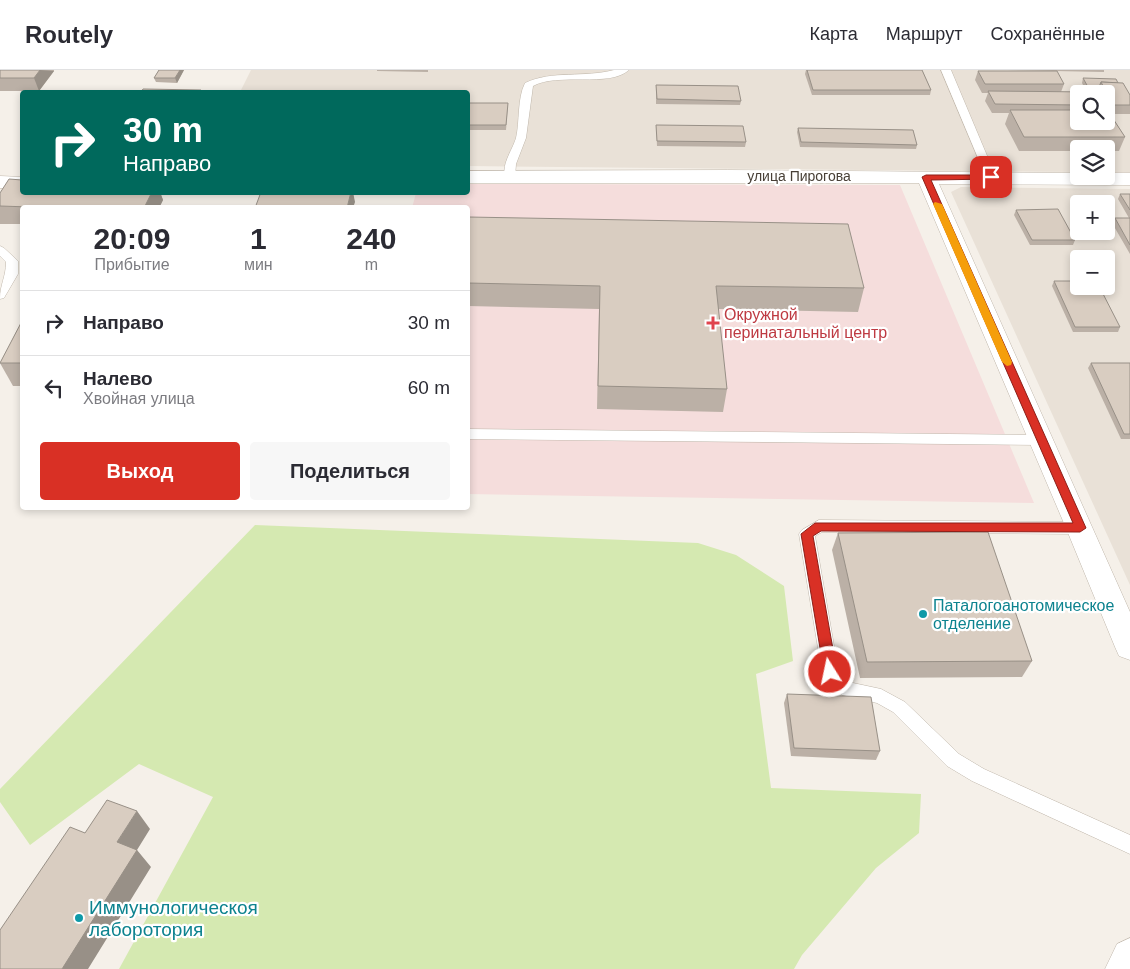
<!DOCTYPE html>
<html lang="ru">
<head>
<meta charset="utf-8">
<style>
  body { margin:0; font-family:Helvetica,sans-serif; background:#f7f7f7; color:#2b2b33; height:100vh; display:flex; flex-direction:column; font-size:19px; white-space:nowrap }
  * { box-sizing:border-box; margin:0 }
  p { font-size:16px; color:#7c7c81 }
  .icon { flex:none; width:28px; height:28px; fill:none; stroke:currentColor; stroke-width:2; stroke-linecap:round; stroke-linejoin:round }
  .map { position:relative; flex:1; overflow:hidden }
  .sheet { position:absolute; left:20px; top:135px; width:450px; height:305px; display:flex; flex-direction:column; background:#fff; border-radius:5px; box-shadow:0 2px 8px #0003 }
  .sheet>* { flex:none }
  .guide { position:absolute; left:20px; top:20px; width:450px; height:105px; border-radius:5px; box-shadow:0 2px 8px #0003; background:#00695c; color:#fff; overflow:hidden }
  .buttons { position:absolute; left:1070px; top:15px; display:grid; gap:10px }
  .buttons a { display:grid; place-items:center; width:45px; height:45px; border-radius:5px; background:#fff; box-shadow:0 2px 8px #0003; font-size:25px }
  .pin { position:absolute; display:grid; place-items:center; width:42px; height:42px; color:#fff; margin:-21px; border-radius:10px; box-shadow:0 2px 8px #0006 }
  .me { position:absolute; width:55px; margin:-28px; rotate:350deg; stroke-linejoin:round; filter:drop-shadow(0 0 4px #0008) }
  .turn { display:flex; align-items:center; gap:18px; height:105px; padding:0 20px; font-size:22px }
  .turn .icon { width:65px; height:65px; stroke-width:2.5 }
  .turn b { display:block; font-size:35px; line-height:42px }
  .eta { display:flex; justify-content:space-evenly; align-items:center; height:85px; text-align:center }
  .eta b { font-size:30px; font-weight:700; line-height:35px }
  .action { display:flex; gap:10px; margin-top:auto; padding:10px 20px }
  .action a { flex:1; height:58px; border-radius:5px; background:#d93025; color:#fff; font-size:20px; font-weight:700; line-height:58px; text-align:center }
  .action a+a { background:#f7f7f7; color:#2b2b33 }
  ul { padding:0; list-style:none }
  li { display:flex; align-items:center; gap:15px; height:65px; padding:0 20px; border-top:1px solid #e1e1e2 }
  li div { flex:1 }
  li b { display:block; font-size:19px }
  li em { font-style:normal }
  header { display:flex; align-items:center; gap:30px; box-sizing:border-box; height:70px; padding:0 25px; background:#fff; border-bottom:1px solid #e1e1e2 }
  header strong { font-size:24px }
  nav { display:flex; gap:28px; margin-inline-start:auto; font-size:18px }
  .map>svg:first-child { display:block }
  .residential { fill:#e9e1d7; fill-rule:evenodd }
  .medical { fill:#f5dddc }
  .green { fill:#d5e9b1 }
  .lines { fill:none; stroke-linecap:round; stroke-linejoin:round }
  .service-casing { stroke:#c0b7ab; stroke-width:1 }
  .minor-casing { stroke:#c0b7ab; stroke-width:1 }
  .service { fill:#fff; fill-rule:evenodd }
  .minor { fill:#fff; fill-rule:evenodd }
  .wall { fill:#bbb0a6 }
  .shaded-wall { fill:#989087 }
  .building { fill:#d9cdc1; stroke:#989087 }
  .route { fill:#d93025; stroke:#8d1f18 }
  .slow { fill:#f59e0b }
  .health-dot { fill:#e0444e; stroke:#fff; stroke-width:2 }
  .culture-dot { fill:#0f9aa8; stroke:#fff; stroke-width:2 }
  .labels { text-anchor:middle; stroke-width:4.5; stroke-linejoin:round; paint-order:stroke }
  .far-street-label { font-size:14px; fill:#484037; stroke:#fff }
  .health-label { font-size:16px; fill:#be3a42; stroke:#fff; text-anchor:start }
  .culture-label { font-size:16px; fill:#0d838f; stroke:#fff; text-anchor:start }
  .near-culture-label { font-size:19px; fill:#0d838f; stroke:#fff; text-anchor:start }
</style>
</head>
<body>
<header>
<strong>Routely</strong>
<nav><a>Карта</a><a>Маршрут</a><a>Сохранённые</a></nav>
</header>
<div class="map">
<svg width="1130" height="899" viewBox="0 0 1130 899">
  <rect width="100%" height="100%" fill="#f5f0e9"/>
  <g class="residential">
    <path d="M251 0H1130V102H1106V79H1079V102L468 96V22H240ZM1079 24H1106V51H1079Z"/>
    <path d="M961 117 1130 119V515L951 122ZM1079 134H1106V161H1079ZM1079 189H1106V216H1079Z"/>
  </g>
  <path class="medical" d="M468 114 900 115 1034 433 468 424V138H412L416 123 468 122Z"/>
  <path class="green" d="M255 455 698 473 736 485 784 516 793 591 756 604 771 718 921 724 919 763 876 798 802 885 794 899H119L213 727 139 694 30 775 0 732V719Z"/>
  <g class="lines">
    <g class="service-casing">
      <g id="service">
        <path d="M614 0H629C609 18 558 2 533 16L526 68 516 94 515 107 510 110 506 109C500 96 512 81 516 68 520 51 517 29 525 13 552 0 585 8 614 0Z"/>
        <path d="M941 0H951L996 107 995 109 991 110 986 107Z"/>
        <path d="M0 176 4 178 18 191V204L4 228 0 229C0 214 6 207 6 192L0 186Z"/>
        <path d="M468 359 1041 365 1046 366 1048 370 1046 374 1041 375 468 369Z"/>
        <path d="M819 450 1080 452 1085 454 1088 458 1085 462 1080 464 822 462 815 466 838 599 853 613 881 619 905 632 959 684 984 699 1130 765V784L972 711 947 696 893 642 877 633 842 625 824 607 822 602 799 464 802 460Z"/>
      </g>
    </g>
    <g class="minor-casing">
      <g id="minor">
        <path d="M728 100 1079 103V106H1106V103H1130V115L939 114 1130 542V590L1119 586 1115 577 1066 458 919 113H468V101Z"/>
        <path d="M0 106 22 107V119L0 118Z"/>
        <path d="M1130 868V899H1105L1117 874Z"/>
      </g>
    </g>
    <use href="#service" class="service"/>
    <use href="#minor" class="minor"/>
  </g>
  <g class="wall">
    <path d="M0 0H54V1L39 21H0Z"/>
    <path d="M159 0H184L177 13 156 12 154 8Z"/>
    <path d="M377 0H428V2L377 1Z"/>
    <path d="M806 0H922L931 20 930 25H812L805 4Z"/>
    <path d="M1007 0H1104V2Z"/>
    <path d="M978 1 1064 14 1061 22 1079 24V51L1107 41 1106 39V24H1098L1097 21H1086L1082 13 1083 8 1118 13 1130 25V44H1110L1125 67 1119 81H1106V79H1079V81H1019L1005 54 1009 43H992L985 31 988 23H982L975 10Z"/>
    <path d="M656 15 741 31 740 35 656 34Z"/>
    <path d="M468 33H508L506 60H468Z"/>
    <path d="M656 55 746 72 745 77 657 76Z"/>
    <path d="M798 58 917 75 916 79 800 77 797 62Z"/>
    <path d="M160 122 163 130 159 138H22V154H0V123Z"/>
    <path d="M1120 124H1130V184L1112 153 1115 148H1129L1118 129Z"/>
    <path d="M1016 140 1075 170 1073 175H1030L1014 145Z"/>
    <path d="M468 147 864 218 858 242 718 239 727 319 723 342 597 339 599 239 468 236Z"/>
    <path d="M1054 211 1120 257 1118 262H1073L1052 216Z"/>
    <path d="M22 251V316H13L0 293Z"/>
    <path d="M1091 293H1130V369H1121L1088 298Z"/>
    <path d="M838 463 1032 591 1022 607 860 608 832 480Z"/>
    <path d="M787 624 880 681 876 690 791 686 784 633Z"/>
  </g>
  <g class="shaded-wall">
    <path d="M40 0 54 1 39 21 34 8Z"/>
    <path d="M180 0H184L177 13 175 8Z"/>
    <path d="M152 122H160L163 130 159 138H144Z"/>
    <path d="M351 122H353L355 132 353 138H347Z"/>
    <path d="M137 741 150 759 137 780 151 797 88 899H62L117 772Z"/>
  </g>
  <g class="building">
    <path d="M0 0H40L34 8H0Z"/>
    <path d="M159 0H180L175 8H154Z"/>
    <path d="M807 0H922L931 20H813Z"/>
    <path d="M978 1H1057L1064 14H985Z"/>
    <path d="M1083 8 1116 9 1118 13 1101 12 1099 17H1088Z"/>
    <path d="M1101 12 1123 13 1130 25V35H1113Z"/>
    <path d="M656 15 738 16 741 31 657 29Z"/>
    <path d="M143 19 201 20 200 22H141Z"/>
    <rect x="328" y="21" width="39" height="1"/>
    <path d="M988 21 1090 22 1091 24H1079V35L995 34Z"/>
    <path d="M468 33H508L506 55H468Z"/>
    <path d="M1010 40H1079V51H1106V41H1108L1125 67H1024Z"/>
    <path d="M656 55 743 56 746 72 657 71Z"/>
    <path d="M798 58 913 60 917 75 801 72Z"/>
    <path d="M9 109 22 110V122H152L144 138H60L0 136V123Z"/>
    <path d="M261 122H351L347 138H255Z"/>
    <path d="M1120 124H1130V140Z"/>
    <path d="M1058 139 1075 170H1032L1016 140Z"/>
    <path d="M468 147 848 154 864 218 716 216 727 319 598 316 600 216 468 213Z"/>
    <path d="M1115 148H1130V175Z"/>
    <path d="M1054 211H1079V216H1099L1120 257H1075Z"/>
    <path d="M22 251V293H0Z"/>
    <path d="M1091 293H1130V364H1124Z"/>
    <path d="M988 462 1032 591 867 592 838 463Z"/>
    <path d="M787 624 871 627 880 681 794 678Z"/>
    <path d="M107 730 137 741 117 772 137 780 62 899H0V860L70 757 85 763Z"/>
  </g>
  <path class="route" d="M991 105H994V109L931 110 1086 458 1080 462 821 461 813 466 837 602 835 606 830 608 826 606 824 602 801 464 815 453H1073L922 107 926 105Z"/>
  <path class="slow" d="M935 132 942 134 1012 292 1011 295 1007 296 1002 292 933 134Z"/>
  <path class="health-dot" d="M710.5 245.5h5v5h5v5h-5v5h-5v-5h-5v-5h5z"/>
  <g class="culture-dot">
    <circle cx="923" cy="544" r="5"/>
    <circle cx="79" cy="848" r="5"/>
  </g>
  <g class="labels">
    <g class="far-street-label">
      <text x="799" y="111">улица Пирогова</text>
    </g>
    <g class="health-label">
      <text x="724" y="250">Окружной<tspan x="724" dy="18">перинатальный центр</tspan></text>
    </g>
    <g class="culture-label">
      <text x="933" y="541">Паталогоанотомическое<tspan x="933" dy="18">отделение</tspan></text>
    </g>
    <g class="near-culture-label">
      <text x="89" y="844">Иммунологическоя<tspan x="89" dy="22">лаборотория</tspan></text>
    </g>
  </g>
</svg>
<div class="buttons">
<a><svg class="icon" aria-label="search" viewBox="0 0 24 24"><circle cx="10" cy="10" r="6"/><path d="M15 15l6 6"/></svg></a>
<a><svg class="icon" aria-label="layers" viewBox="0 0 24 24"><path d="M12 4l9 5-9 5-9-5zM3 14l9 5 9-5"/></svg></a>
<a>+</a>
<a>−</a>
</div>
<div class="pin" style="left:991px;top:107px;background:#d93025"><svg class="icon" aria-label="arrive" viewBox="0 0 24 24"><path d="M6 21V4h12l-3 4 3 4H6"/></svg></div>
<svg class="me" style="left:830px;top:602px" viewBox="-20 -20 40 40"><circle r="17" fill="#d93025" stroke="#fff" stroke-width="3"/><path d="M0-11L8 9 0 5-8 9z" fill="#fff"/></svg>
<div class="guide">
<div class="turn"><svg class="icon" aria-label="right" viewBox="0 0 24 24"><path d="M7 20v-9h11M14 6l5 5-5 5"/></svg><div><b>30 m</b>Направо</div></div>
</div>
<section class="sheet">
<div class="eta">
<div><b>20:09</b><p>Прибытие</p></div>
<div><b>1</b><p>мин</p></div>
<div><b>240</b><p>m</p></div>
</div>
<ul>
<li><svg class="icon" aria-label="right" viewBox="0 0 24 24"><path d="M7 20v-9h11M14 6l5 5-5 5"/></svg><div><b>Направо</b></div><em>30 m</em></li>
<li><svg class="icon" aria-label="left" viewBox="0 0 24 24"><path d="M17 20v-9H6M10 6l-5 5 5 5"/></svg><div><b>Налево</b><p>Хвойная улица</p></div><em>60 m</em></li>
</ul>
<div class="action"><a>Выход</a><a>Поделиться</a></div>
</section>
</div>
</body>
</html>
